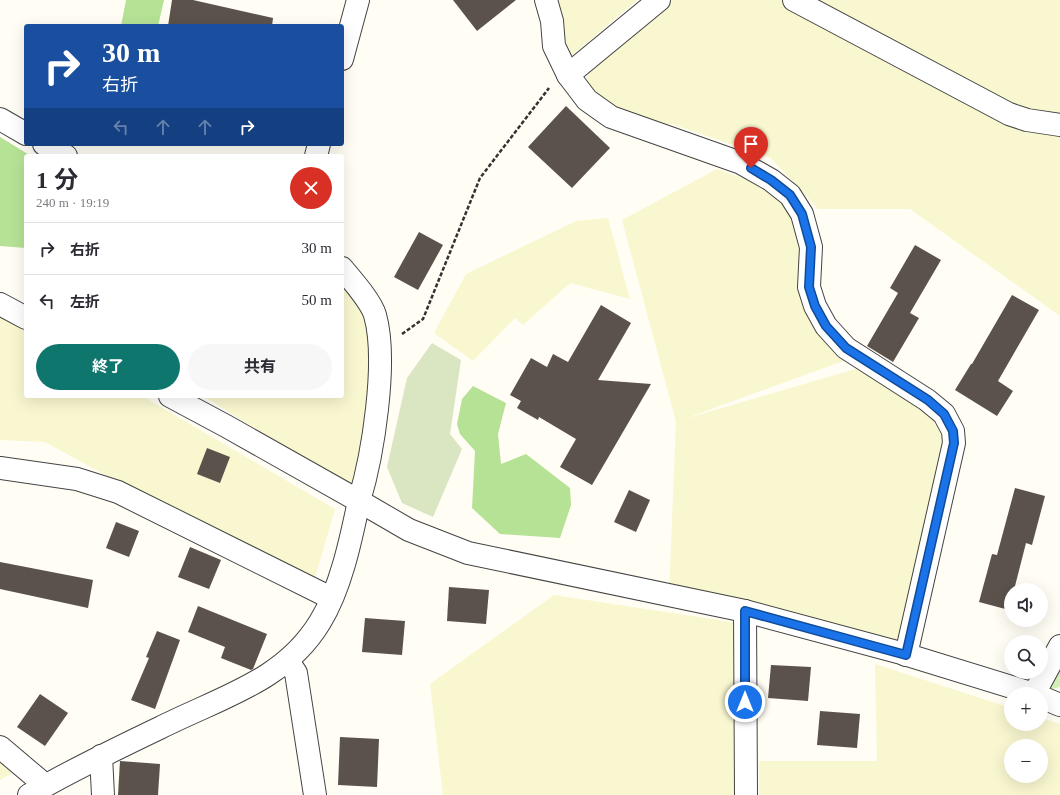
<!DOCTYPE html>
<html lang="ja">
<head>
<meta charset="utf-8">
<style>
  body { margin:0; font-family:"Times New Roman","Noto Sans JP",serif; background:#f7f7f7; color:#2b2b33; height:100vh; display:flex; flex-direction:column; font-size:15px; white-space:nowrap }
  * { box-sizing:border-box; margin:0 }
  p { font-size:13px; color:#7c7c81 }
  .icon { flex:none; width:22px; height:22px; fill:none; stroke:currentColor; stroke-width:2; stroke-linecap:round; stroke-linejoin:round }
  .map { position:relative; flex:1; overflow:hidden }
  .details { position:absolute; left:24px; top:154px; width:320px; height:244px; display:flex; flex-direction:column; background:#fff; border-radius:4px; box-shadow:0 4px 16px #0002 }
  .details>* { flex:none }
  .banner { position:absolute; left:24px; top:24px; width:320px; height:122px; border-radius:4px; box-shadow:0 4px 16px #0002; background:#1a4fa0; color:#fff; overflow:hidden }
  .tools { position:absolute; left:1004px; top:583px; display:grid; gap:8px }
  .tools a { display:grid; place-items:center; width:44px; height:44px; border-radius:50%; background:#fff; box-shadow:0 4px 16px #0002; font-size:20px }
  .pin { position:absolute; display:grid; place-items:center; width:34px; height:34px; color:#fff; margin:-41px -17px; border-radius:50% 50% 50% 0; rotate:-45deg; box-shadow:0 0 4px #0007 }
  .pin .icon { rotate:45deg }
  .me { position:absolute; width:44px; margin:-22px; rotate:0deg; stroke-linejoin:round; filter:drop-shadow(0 0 3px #0008) }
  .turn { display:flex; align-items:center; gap:14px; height:84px; padding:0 12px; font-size:18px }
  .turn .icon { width:52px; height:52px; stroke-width:2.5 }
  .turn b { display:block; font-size:28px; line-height:34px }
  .lanes { display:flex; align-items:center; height:38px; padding:0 12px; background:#0003; justify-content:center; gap:20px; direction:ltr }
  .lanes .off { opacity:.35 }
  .round { display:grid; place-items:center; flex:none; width:42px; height:42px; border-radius:21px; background:#f7f7f7 }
  .summary { display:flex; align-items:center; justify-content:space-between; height:68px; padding:0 12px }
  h1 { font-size:24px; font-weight:700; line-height:30px }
  .action { display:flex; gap:8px; margin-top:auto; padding:8px 12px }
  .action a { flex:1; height:46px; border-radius:24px; background:#0f766e; color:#fff; font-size:16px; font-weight:700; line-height:46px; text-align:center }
  .action a+a { background:#f7f7f7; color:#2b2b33 }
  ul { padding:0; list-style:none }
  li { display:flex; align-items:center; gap:12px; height:52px; padding:0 12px; border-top:1px solid #e1e1e2 }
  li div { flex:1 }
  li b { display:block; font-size:15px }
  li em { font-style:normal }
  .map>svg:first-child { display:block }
  .farmland { fill:#f9f7d0; fill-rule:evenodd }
  .green { fill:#d3efb8 }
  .forest { fill:#b6e295 }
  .cemetery { fill:#d9e6c1 }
  .building { fill:#5b524b }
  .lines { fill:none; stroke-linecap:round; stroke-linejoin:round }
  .minor-casing { stroke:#444; stroke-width:24 }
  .tertiary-casing { stroke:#444; stroke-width:24 }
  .path { stroke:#333; stroke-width:2.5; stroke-dasharray:4 2; stroke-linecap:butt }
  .minor { stroke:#fff; stroke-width:22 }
  .tertiary { stroke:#fff; stroke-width:22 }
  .route-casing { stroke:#114b97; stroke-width:10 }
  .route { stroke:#1a73e8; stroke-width:7 }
</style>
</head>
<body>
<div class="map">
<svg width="1060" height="795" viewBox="0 0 1060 795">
  <rect width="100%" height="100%" fill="#fffdf4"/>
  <g class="farmland">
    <path d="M556 0H637L563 63Z"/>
    <path d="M673 0H1060V316L910 209H818L771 158 672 124 626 123 587 100V60Z"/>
    <path d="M717 169 790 195 810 267 823 340 857 356 684 419 859 368 953 431 901 653 669 595 676 422 622 220Z"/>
    <path d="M608 218 630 299 570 283 523 325 515 318 473 361 434 333 466 274 576 221Z"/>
    <path d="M342 278 375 314 378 393 356 492 203 396H342Z"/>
    <path d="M0 312 26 328V396H142L335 509 312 588 45 442 0 440Z"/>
    <path d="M554 595 745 624 744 795H443L430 684Z"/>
    <path d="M875 664 1011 708V724H1041V718L1060 724V795H759V761H877ZM1011 746H1041V776H1011Z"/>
    <path d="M0 757 16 771 0 780Z"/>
  </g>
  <path class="green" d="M1060 652V687L1034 694Z"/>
  <g class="forest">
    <path d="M126 0H164L158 26H121Z"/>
    <path d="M0 137 31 156H26V248L0 246Z"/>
    <path d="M473 386 506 403 498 434 501 464 526 454 570 488 571 505 560 538 500 534 472 508 475 451 460 434 457 424 462 399Z"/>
  </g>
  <path class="cemetery" d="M432 343 461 360 450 434 462 449 433 517 402 503 387 467 407 378Z"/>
  <g class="building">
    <path d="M172 0H193L273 18 272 26H168Z"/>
    <path d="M453 0H516L477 31Z"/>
    <path d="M566 106 610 148 572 188 528 147Z"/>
    <path d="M419 232 443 245 418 290 394 277Z"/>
    <path d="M915 245 941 260 910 313 919 318 893 362 867 346 898 293 890 288Z"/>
    <path d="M1012 295 1039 310 998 381 1013 391 997 416 955 390 971 364H972Z"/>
    <path d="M601 305 631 323 598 380 651 384 592 485 560 467 576 439 539 417 538 420 517 408 521 401 510 395 531 358 547 367 553 354 568 362Z"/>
    <path d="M207 448 230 457 220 483 197 474Z"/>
    <path d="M1015 488 1045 496 1032 545 1026 543 1014 590H1011L1009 610 979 602 992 554 997 555Z"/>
    <path d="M629 490 650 500 636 532 614 522Z"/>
    <path d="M116 522 139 531 129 557 106 548Z"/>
    <path d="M190 547 221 560 209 589 178 577Z"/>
    <path d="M0 562 93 580 88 608 0 589Z"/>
    <path d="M449 587 489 590 486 624 447 621Z"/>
    <path d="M198 606 267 634 253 669 251 670 221 658 225 647 188 632Z"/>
    <path d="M365 618 405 621 402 655 362 652Z"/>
    <path d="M157 631 180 640 155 709 131 700 149 658 146 657Z"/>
    <path d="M771 665 811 667 808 701 768 698Z"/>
    <path d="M40 694 68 713 45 746 17 727Z"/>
    <path d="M820 711 860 714 857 748 817 745Z"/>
    <path d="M340 737 379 739 377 787 338 785Z"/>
    <path d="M120 761 160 764 158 795H118Z"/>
  </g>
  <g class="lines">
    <g class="minor-casing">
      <g id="minor">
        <path d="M546 0 552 21 554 46 568 75 587 100 611 117 741 163 771 180 790 195 802 214 811 247 809 287 815 306 826 326 846 348 927 400 944 414 953 431 954 443 906 655"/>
        <path d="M794 0 1009 114 1027 120 1060 125"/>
        <path d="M568 75 659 0"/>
        <path d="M0 119 26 134"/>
        <path d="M44 144 66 156"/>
        <path d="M0 304 26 318"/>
        <path d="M170 396 226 426 359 501"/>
        <path d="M0 468 77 479 118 492 331 598"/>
        <path d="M745 611 746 795"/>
        <path d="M288 661 296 673 315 795"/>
        <path d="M1034 694 1060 646"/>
        <path d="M0 747 45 785"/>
        <path d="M101 756 103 795"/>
      </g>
    </g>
    <g class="tertiary-casing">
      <g id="tertiary">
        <path d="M342 59 358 0"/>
        <path d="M316 156 319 144"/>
        <path d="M342 268C351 279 371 301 375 315 388 361 373 455 359 501L409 530 468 553 745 611 901 653 1034 694"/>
        <path d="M1041 697 1060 705"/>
        <path d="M29 795C75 768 124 745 172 722 228 695 286 678 320 622 341 588 351 539 359 501"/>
      </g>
    </g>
    <path class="path" d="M402 334 423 319 480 178 549 88"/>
    <use href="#minor" class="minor"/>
    <use href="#tertiary" class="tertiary"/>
  </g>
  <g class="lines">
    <g class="route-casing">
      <path id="route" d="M745 702V611L906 655 954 443 953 431 944 414 928 400 846 348 826 326 815 306 809 287 811 247 802 214 790 195 771 180 751 168"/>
    </g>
    <use href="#route" class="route"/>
  </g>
</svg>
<div class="tools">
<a><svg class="icon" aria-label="sound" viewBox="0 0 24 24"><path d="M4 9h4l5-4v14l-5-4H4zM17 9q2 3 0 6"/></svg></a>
<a><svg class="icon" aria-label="search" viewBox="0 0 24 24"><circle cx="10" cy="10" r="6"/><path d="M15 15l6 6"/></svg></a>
<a>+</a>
<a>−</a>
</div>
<div class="pin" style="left:751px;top:168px;background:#d93025"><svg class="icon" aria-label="arrive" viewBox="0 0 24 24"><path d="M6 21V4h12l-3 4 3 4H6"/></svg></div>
<svg class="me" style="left:745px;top:702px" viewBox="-20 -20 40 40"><circle r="17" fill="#1a73e8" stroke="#fff" stroke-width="3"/><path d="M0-11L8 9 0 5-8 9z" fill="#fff"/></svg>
<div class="banner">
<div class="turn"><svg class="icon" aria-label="right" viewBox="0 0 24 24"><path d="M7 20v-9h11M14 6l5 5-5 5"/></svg><div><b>30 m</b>右折</div></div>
<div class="lanes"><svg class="icon off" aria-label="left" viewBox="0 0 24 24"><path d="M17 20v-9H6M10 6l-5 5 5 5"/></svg><svg class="icon off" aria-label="ahead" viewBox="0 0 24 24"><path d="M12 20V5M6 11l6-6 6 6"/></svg><svg class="icon off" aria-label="ahead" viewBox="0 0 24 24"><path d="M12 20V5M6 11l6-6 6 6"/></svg><svg class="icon" aria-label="right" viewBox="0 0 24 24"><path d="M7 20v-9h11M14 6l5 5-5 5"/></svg></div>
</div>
<section class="details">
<div class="summary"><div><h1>1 分</h1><p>240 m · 19:19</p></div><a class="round" style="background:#d93025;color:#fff"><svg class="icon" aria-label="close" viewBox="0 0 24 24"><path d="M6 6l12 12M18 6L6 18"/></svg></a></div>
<ul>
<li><svg class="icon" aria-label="right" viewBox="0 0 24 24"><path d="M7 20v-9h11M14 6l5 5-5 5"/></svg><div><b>右折</b></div><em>30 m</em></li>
<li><svg class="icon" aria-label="left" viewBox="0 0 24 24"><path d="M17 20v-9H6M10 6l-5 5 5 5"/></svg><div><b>左折</b></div><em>50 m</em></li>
</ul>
<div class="action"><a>終了</a><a>共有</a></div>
</section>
</div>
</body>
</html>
